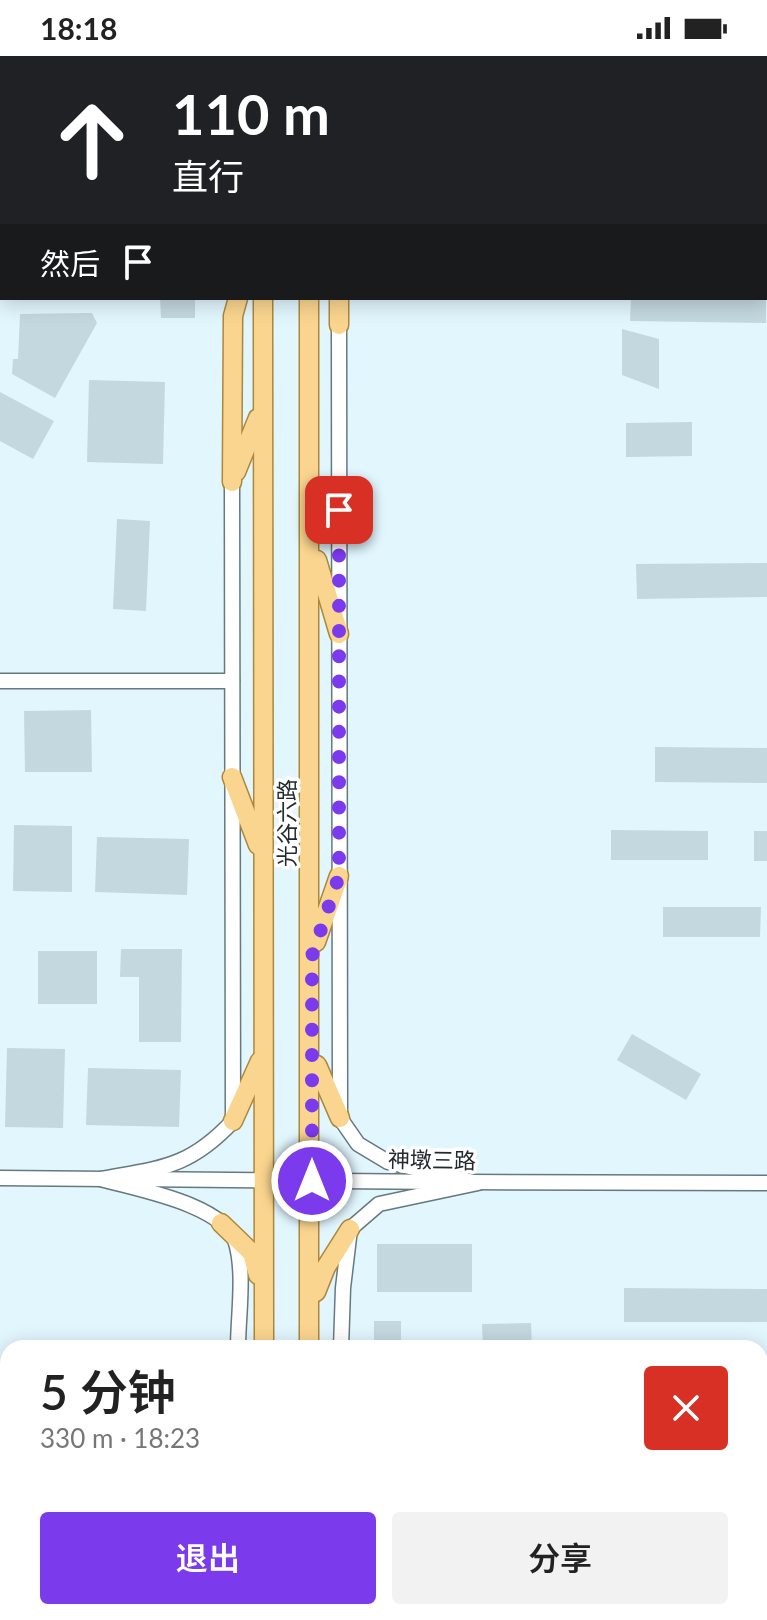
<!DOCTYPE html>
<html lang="zh">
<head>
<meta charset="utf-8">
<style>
  body { margin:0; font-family:Lato,"Noto Sans SC",sans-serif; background:#f2f2f2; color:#222; height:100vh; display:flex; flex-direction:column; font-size:30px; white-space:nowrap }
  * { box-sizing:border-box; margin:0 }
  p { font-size:26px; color:#767676 }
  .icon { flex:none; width:44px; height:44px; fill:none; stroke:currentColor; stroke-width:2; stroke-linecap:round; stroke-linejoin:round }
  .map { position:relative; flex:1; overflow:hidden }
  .sheet { position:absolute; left:0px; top:1284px; width:768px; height:280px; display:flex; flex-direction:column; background:#fff; border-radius:24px 24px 0 0; box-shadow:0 4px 20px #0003 }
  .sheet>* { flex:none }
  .top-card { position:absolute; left:0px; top:0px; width:768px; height:244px; box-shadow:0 4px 20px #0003; background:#202124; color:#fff; overflow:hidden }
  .pin { position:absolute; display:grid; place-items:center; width:68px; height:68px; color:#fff; margin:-34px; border-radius:16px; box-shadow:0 4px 12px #0006 }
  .me { position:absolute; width:88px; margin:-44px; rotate:0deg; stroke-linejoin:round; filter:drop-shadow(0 0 6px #0008) }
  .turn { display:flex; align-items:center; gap:28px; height:168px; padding:0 40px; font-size:36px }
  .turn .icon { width:104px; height:104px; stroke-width:2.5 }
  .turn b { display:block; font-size:56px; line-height:68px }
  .then { display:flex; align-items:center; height:76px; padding:0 40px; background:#0003; gap:16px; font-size:30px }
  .round { display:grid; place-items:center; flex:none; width:84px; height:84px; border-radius:8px; background:#f2f2f2 }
  .overview { display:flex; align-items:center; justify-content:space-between; height:136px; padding:0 40px }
  h1 { font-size:48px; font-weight:600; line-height:60px }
  .button { display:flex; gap:16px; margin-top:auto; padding:16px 40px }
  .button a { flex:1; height:92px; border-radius:8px; background:#7c3aed; color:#fff; font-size:32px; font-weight:600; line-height:92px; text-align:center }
  .button a+a { background:#f2f2f2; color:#222 }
  .status { display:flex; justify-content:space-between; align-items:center; height:56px; padding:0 40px; background:#fff; direction:ltr }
  .status svg { height:22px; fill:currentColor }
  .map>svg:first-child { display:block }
  .building { fill:#c4d8df }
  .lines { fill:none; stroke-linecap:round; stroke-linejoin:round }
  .minor-casing { stroke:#67797f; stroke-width:17 }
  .major-casing { stroke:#ac873c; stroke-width:21 }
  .minor { stroke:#fff; stroke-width:14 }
  .major { stroke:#fad58f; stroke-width:18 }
  .route { stroke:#7c3aed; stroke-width:14; stroke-dasharray:0 25.2 }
  .labels { text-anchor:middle; stroke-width:7; stroke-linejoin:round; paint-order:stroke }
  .street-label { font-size:22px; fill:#232a2d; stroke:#fff }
</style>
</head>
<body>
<div class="status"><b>18:18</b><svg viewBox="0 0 49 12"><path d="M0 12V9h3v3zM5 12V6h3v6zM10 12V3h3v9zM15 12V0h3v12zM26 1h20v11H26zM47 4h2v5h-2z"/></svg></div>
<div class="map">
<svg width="767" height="1564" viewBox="0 0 767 1564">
  <rect width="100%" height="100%" fill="#e2f6fe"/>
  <g class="building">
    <path d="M160 242H195V262H161Z"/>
    <path d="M631 242H766V267L630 265Z"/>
    <path d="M85 257H92L97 267 55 342 12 318 13 303H18L20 258Z"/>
    <path d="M622 273 659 283V333L622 319Z"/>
    <path d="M89 324 165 326 163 408 87 406Z"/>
    <path d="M0 336 54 365 33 403 0 385Z"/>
    <path d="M692 366V400L626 401V367Z"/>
    <path d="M117 463 150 465 146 555 113 553Z"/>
    <path d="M767 507V541L637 543 636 508Z"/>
    <path d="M91 654 92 716H25L24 655Z"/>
    <path d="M655 691 767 692V727L655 726Z"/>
    <path d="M14 769 72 770V836L13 835Z"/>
    <path d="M611 774 708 775V804H611Z"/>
    <rect x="754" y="775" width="13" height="30"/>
    <path d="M97 781 189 783 187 839 95 836Z"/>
    <path d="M663 851H761L760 881H663Z"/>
    <path d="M121 893H182L181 986H139V921H120Z"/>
    <rect x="38" y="895" width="59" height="53"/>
    <path d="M632 978 701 1018 686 1044 617 1004Z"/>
    <path d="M7 992 65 993 63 1072 5 1071Z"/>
    <path d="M88 1012 181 1014 179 1071 86 1069Z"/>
    <rect x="377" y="1188" width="95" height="48"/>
    <path d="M624 1232 767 1233V1266H624Z"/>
    <rect x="374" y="1265" width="27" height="27"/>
    <path d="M531 1267 532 1292H483L482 1268Z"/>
    <rect x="760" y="1371" width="7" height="40"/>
    <rect x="760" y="1484" width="7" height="22"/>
    <path d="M767 1554V1564H717V1556Z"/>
    <rect x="374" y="1556" width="83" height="8"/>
    <rect x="487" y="1556" width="46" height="8"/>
    <rect x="608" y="1556" width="83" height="8"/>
  </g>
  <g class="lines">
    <g class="minor-casing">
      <g id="minor">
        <path d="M339 269 340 1062 358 1088 388 1106 478 1127 379 1148 350 1173 343 1232 341 1292"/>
        <path d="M232 426 233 1065C189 1112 161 1112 101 1123 135 1133 224 1148 236 1187 245 1218 238 1260 238 1292"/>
        <path d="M0 625H232"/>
        <path d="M0 1122 108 1123"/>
        <path d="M132 1123 448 1126"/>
        <path d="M468 1126 767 1127"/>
        <path d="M341 1556V1564"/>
        <path d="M236 1564V1556"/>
      </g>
    </g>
    <g class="major-casing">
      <g id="major">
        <path d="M275 0V2"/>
        <path d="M249 2V0"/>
        <path d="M311 2V0"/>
        <path d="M341 2V0"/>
        <path d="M766 127H767"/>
        <path d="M0 131H2"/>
        <path d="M0 144H2"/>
        <path d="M766 145H767"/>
        <path d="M263 242 264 1292"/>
        <path d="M309 242V1292"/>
        <path d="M339 242V269"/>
        <path d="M236 416 258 362"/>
        <path d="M232 426 233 260 238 242"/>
        <path d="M317 504 339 578"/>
        <path d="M232 721 258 789"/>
        <path d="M316 886 339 820"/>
        <path d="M317 1009 340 1062"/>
        <path d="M233 1065 260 1005"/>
        <path d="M221 1167 252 1197 258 1219"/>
        <path d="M316 1236 326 1211 350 1173"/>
        <path d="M260 1564V1556"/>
        <path d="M306 1564V1556"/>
      </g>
    </g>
    <use href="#minor" class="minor"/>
    <use href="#major" class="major"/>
  </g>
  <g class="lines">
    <path class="route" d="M312 1125V900L339 820V454"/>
  </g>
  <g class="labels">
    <g class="street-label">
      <text transform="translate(287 767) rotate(-90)" y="8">光谷六路</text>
      <text transform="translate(432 1104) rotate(1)" y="8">神墩三路</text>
    </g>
  </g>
</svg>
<div class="pin" style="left:339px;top:454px;background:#d93025"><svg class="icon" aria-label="arrive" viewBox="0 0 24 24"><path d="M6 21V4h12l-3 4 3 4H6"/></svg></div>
<svg class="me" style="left:312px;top:1125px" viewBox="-20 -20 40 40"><circle r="17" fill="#7c3aed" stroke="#fff" stroke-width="3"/><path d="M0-11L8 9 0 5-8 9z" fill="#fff"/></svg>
<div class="top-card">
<div class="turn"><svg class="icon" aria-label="ahead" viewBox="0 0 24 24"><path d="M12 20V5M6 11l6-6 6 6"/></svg><div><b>110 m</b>直行</div></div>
<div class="then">然后<svg class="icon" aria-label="arrive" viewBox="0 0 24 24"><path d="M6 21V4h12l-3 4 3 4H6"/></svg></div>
</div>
<section class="sheet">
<div class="overview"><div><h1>5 分钟</h1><p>330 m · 18:23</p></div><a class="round" style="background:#d93025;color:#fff"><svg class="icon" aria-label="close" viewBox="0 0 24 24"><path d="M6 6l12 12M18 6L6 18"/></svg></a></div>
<div class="button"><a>退出</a><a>分享</a></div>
</section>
</div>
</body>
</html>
